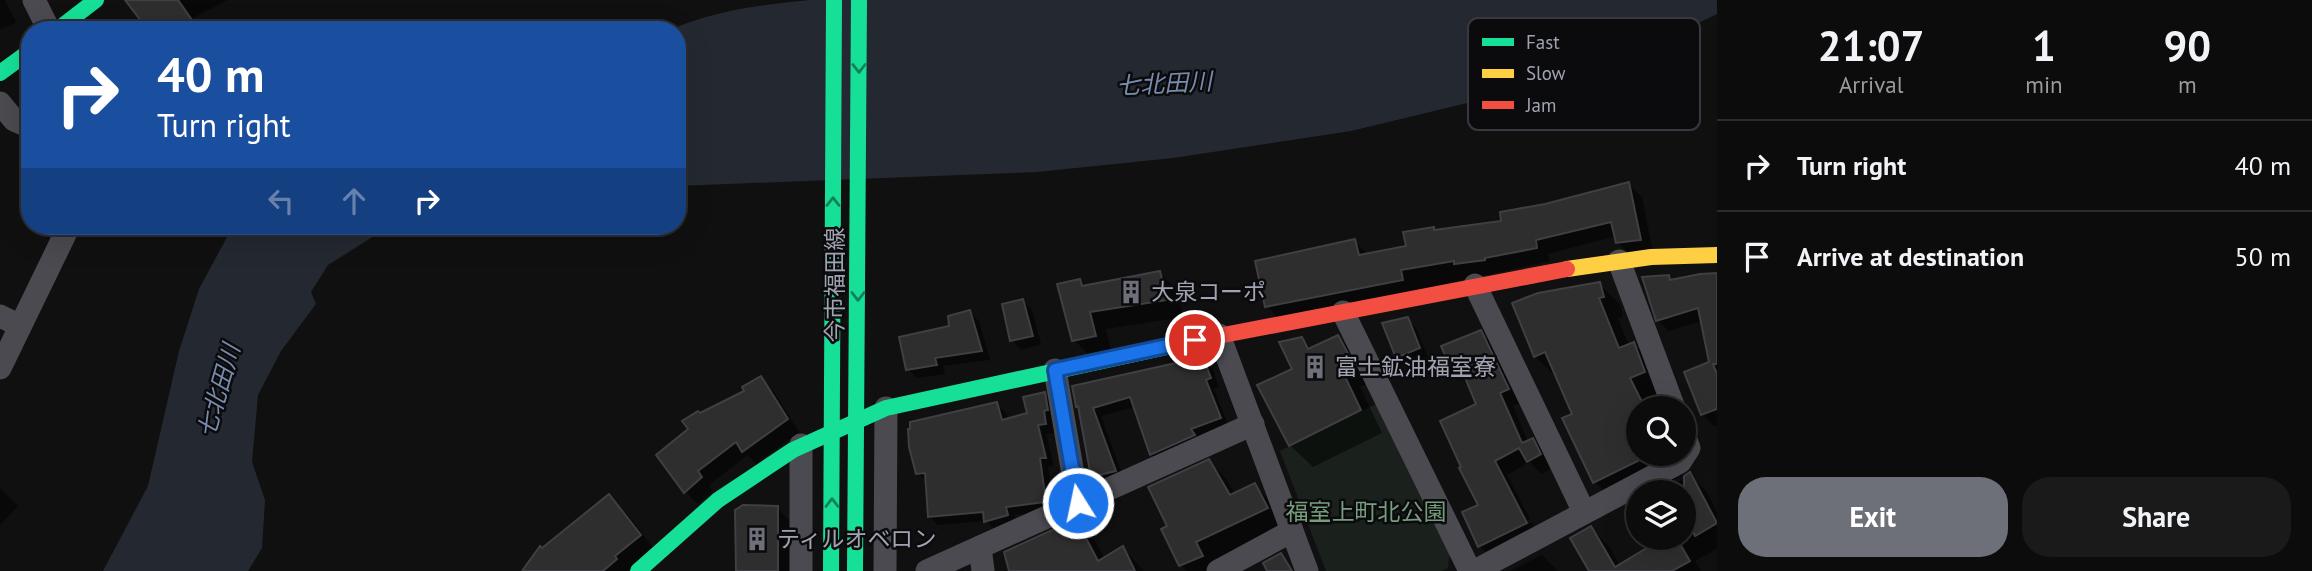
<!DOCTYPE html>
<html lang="en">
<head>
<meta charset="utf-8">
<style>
  body { margin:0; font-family:"PT Sans","Noto Sans JP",sans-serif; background:#1a1a1a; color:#f1f3f6; height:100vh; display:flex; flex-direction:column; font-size:26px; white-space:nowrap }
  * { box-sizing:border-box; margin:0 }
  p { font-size:23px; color:#9a9b9d }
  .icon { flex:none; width:38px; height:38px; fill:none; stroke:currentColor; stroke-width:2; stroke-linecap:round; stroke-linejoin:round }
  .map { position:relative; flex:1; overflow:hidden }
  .details { display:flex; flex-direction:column; background:#0c0c0c; width:595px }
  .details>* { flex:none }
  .top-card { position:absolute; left:21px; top:21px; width:665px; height:214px; border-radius:28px; box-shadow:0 7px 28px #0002,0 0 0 2px #2c2c2d; background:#1a4fa0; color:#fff; overflow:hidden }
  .buttons { position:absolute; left:1626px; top:396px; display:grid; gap:14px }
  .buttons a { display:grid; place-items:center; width:70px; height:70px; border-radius:50%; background:#0c0c0c; box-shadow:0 7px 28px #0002,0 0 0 2px #2c2c2d; font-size:35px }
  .pin { position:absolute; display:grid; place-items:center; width:60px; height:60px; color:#fff; margin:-30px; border:4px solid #fff; border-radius:50%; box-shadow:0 2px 7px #0007 }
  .me { position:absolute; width:77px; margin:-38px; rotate:350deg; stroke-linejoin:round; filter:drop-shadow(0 0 5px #0008) }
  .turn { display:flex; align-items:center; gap:24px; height:147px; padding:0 21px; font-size:32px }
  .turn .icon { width:91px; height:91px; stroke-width:2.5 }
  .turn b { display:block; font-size:49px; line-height:60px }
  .lanes { display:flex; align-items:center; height:66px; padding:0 21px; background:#0003; justify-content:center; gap:35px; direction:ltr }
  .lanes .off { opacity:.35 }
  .eta { display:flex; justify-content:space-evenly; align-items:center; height:119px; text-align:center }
  .eta b { font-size:42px; font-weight:600; line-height:49px }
  .primary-button { display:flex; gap:14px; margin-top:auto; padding:14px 21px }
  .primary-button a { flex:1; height:80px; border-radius:28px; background:#6e7079; color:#fff; font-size:28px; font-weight:600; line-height:80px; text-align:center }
  .primary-button a+a { background:#1a1a1a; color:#f1f3f6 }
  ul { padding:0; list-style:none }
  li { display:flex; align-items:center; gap:21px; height:91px; padding:0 21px; border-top:2px solid #2c2c2d }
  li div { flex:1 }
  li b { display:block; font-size:26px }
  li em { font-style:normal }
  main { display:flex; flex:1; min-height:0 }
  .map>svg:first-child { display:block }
  .green { fill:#1a201b }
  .water { fill:#242931 }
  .shadow { fill:#0007 }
  .building { fill:#2e2e2f; stroke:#3f3f44; stroke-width:2 }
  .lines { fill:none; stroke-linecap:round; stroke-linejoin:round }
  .street { stroke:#4a4a50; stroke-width:23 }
  .fast { stroke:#16e098; stroke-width:16 }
  .slow { stroke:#ffcf43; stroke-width:16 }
  .jam { stroke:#f24e42; stroke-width:16 }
  .fast-bridge { stroke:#16e098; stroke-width:16 }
  .oneway { stroke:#118059 }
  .route-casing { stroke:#114b97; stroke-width:18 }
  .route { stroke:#1a73e8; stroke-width:12 }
  .labels { text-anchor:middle; stroke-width:5; stroke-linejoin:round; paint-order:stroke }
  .street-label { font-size:23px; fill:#a0a3b1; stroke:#0b0a0c }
  .poi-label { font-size:23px; fill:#a0a3b1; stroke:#0b0a0c; text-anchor:start }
  .park-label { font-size:23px; fill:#779d7f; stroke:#0b0a0c }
  .water-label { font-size:24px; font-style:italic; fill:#778cad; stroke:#0b0a0c }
  .key { fill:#0b0a0c; stroke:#38383e; stroke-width:2 }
  .key-label { font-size:19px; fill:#a0a3b1 }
</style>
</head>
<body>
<main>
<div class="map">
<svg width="1717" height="571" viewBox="0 0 1717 571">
  <rect width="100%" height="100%" fill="#101010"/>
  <path class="green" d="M1378 403 1450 548 1448 568 1442 571H1326L1280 451Z"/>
  <g class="water">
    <path d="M810 0H1717V14L1656 44 1517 91 1351 131 1173 158 1037 172 677 186V30H669C717 10 759 5 810 0Z"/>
    <path d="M233 226H390L328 265 311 292 316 304 281 351 258 395 252 462 265 500 262 548 248 571H103L148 486 179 351 199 289Z"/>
  </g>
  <g class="shadow">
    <path d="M0 0H5L16 22 0 30Z"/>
    <path d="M140 0H228L193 18 202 30H150Z"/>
    <path d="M1628 184 1642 197 1653 253 1631 255 1617 242 1616 236 1548 254 1550 261 1280 320 1267 306 1355 241 1368 255 1408 247 1433 229 1436 231 1503 223 1545 206Z"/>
    <path d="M1160 273 1177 290 1183 317 1106 329 1112 353 1091 357 1074 340 1079 281 1085 287Z"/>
    <path d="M1717 275V425L1714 426 1702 414 1711 364 1702 321 1669 331 1658 320 1668 277 1673 281Z"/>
    <path d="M1599 284 1620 304 1623 317 1618 318 1629 346 1634 344 1654 364 1664 392 1649 398 1654 408H1638V453H1676L1686 473 1668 483 1669 486 1663 479 1615 502 1595 482 1574 415 1555 376 1535 356Z"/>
    <path d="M1023 301 1032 310 1041 344 1021 350 1012 340Z"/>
    <path d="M970 312 979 321 990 360 943 366 945 374 917 378 908 369 951 327Z"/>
    <path d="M1407 319 1416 328 1428 357 1406 366 1397 357Z"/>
    <path d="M1480 332 1494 345 1521 403 1513 406 1528 442 1532 440 1546 453 1553 468 1541 474 1530 462 1507 475 1530 519 1483 542V546L1532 522 1539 537 1493 559 1480 546 1479 405 1469 383 1467 384 1453 371Z"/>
    <path d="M1338 337 1360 359 1372 382 1360 387 1382 433 1313 467 1290 445 1294 370 1302 339 1312 349Z"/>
    <path d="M1203 359 1212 368 1219 387 1214 389 1229 427 1160 463 1151 454 1136 407 1101 416 1124 479 1101 485 1092 476 1080 409 1077 406Z"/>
    <path d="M761 379 774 392 799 432 756 464 748 455 709 485 713 491 698 504 685 491 690 429 700 415 747 391Z"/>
    <path d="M1044 394 1053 403 1054 433 1046 434 1054 466 1048 467 1054 511 1015 515 1016 524 995 530 986 521 938 525 929 516 927 482 918 473 997 404 1006 413 1008 420 1029 414Z"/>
    <path d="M1209 461 1226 479 1235 494 1254 485 1272 503 1285 526 1213 560 1217 571H1187L1181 565 1170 527Z"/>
    <path d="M1690 476 1707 492 1717 512V549L1695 561 1701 571H1591V528L1608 545 1620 566 1653 547 1647 537H1684V492H1659Z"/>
    <path d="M0 488 18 506 0 525Z"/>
    <path d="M609 496 629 516 659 556 640 571H525Z"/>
    <path d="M1638 502V521L1630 507Z"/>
    <path d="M777 508 796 527V571H738Z"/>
    <path d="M1076 521 1095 540 1105 559 1123 548 1144 571H1056Z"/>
    <path d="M1542 555 1558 571H1510Z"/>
  </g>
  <g class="building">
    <path d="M125 0H178L199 30H148Z"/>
    <path d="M1629 182 1641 240 1616 243 1611 222 1536 240 1537 248 1485 258V260L1454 264V261L1401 270 1403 280 1265 307 1255 261 1355 239 1359 255 1406 246 1403 232 1434 227V230L1501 221 1500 212 1545 204Z"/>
    <path d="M1160 271 1167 300 1090 312 1096 336 1072 341 1057 284 1080 279 1082 286Z"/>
    <path d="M1717 273V364H1713L1717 374V409L1701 415 1684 372 1709 362 1698 308 1656 321 1642 277 1669 275 1670 280 1700 274Z"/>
    <path d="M1600 282 1604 297 1599 298 1619 348 1634 342 1645 372 1630 378 1645 408H1638V461L1593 483 1562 418 1572 414 1545 352 1534 357 1512 303 1538 293Z"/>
    <path d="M1023 299 1033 336 1010 341 1002 304Z"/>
    <path d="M970 310 982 351 935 358 937 365 906 370 899 337 949 326 948 316Z"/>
    <path d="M1408 317 1420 348 1396 358 1382 323Z"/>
    <path d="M1481 330 1509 389 1500 393 1522 443 1533 438 1541 454 1527 462 1519 448 1495 461 1527 523 1478 547 1462 512 1478 505 1459 468 1461 467 1440 421 1476 404 1461 368 1452 372 1441 346Z"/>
    <path d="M1338 335 1351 359 1339 364 1361 410 1289 446 1257 385 1292 369 1279 342 1302 337 1308 349Z"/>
    <path d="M1203 357 1211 378 1206 380 1221 418 1191 429 1195 435 1150 455 1130 397 1093 408 1116 471 1091 477 1078 406 1076 407 1072 386Z"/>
    <path d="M761 376 788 419 742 452 736 442 698 471 702 477 684 493 656 455 688 429 682 421 698 411 700 413 744 391 742 387Z"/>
    <path d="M1045 392 1048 410 1044 411 1046 424 1038 425 1046 458H1040L1046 502 1006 507 1008 515 984 522 983 512 928 517 925 473 916 474 909 447 908 429H910V422L997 402 1002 420 1027 413 1023 397Z"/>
    <path d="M1209 459 1230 495 1255 483 1268 508 1196 542 1203 556 1179 566 1161 529 1167 526 1148 487Z"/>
    <path d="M1690 472 1717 523 1695 536 1684 514V476Z"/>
    <path d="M609 494 641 535 615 556 617 559 603 571H522L540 546 542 548Z"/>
    <path d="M743 505 778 506V571H736L735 510Z"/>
    <path d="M1076 519 1098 561 1123 546 1135 571H1009L1004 552Z"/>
    <path d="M1591 526 1615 567 1650 546 1645 537H1676L1690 561 1672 571H1589L1570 538Z"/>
    <path d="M1281 553 1292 571H1267L1263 563Z"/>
  </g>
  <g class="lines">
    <g class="street">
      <path d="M34 0 49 30"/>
      <path d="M0 103 14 120 30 127"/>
      <path d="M1619 261 1674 408"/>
      <path d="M1475 285 1584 512"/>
      <path d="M1343 312 1470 571"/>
      <path d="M0 316 20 326"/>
      <path d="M1219 335 1307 571"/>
      <path d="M0 368 69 226"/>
      <path d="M1055 370 1078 503"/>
      <path d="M980 547 983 571"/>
      <path d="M801 571V445"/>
      <path d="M885 571 886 408"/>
      <path d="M927 571 1253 424"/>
      <path d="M1218 571 1292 531"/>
      <path d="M1475 571 1680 462 1689 448 1684 434"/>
    </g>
    <g class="fast">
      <path d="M57 30 96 0"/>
      <path d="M0 73 30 51"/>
      <path d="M638 571 718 500 793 450 886 408 1208 338"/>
    </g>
    <path class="slow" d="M1567 269 1651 257 1717 255"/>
    <path class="jam" d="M1208 338 1567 269"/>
    <g class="fast-bridge">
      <path d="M831 571 834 0"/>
      <path d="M855 571 859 0"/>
    </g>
  </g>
  <defs><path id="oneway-chevron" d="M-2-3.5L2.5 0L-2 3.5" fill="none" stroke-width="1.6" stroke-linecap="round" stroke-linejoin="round" transform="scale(1.75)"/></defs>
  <g class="oneway">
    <use href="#oneway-chevron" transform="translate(859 68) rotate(90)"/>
    <use href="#oneway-chevron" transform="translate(833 202) rotate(-90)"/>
    <use href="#oneway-chevron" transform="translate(858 296) rotate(90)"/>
    <use href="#oneway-chevron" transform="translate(832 503) rotate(-90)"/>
  </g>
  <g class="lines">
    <g class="route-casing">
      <path id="route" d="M1078 503 1055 370 1195 340"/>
    </g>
    <use href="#route" class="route"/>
  </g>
  <defs>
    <g id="building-bare" transform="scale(1.89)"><path d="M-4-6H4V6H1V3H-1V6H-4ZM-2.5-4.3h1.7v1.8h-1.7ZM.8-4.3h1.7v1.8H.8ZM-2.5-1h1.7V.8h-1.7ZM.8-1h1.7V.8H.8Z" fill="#6e7079" stroke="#0b0a0c" stroke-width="2.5" paint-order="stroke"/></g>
  </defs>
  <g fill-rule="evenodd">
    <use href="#building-bare" x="1131" y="292"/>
    <use href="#building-bare" x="1315" y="367"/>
    <use href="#building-bare" x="757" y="539"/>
  </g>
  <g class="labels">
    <g class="street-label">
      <text transform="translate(835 285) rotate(-90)" y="8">今市福田線</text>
    </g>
    <g class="poi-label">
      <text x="1151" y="300">大泉コーポ</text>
      <text x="1335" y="375">富士鉱油福室寮</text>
      <text x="777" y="547">ティルオベロン</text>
    </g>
    <g class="park-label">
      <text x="1366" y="520">福室上町北公園</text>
    </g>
    <g class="water-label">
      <text transform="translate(1164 84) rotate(-3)" y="8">七北田川</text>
      <text transform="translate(219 391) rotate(-74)" y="8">七北田川</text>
    </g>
  </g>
  <rect x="1468" y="18" width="232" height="112" rx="10" class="key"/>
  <rect x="1482" y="38" width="32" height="8" fill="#16e098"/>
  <rect x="1482" y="69" width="32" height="9" fill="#ffcf43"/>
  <rect x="1482" y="101" width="32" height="8" fill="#f24e42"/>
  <g class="key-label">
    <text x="1526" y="49">Fast</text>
    <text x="1526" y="80">Slow</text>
    <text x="1526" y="112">Jam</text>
  </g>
</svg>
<div class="buttons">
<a><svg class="icon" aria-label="search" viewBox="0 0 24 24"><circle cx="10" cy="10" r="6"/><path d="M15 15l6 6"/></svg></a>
<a><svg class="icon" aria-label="layers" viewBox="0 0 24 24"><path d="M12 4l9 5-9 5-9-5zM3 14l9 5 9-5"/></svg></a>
</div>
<div class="pin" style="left:1195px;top:340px;background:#d93025"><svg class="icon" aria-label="arrive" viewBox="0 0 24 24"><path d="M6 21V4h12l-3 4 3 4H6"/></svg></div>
<svg class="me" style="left:1078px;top:503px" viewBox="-20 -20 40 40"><circle r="17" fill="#1a73e8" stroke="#fff" stroke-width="3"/><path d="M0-11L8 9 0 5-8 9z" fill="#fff"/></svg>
<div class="top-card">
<div class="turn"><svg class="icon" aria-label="right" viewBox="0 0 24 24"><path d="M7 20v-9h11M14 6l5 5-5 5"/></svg><div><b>40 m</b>Turn right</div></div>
<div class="lanes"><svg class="icon off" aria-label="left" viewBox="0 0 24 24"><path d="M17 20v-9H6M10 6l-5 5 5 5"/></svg><svg class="icon off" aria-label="ahead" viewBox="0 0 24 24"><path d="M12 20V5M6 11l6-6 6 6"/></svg><svg class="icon" aria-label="right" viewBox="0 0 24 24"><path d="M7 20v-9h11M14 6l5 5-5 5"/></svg></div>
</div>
</div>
<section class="details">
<div class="eta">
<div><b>21:07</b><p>Arrival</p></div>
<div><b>1</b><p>min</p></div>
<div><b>90</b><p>m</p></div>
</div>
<ul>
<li><svg class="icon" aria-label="right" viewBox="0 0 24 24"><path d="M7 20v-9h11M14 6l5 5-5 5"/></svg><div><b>Turn right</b></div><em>40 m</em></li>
<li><svg class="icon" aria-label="arrive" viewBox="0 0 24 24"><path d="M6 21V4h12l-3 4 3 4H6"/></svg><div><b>Arrive at destination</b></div><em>50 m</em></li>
</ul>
<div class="primary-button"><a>Exit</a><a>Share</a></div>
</section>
</main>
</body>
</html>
